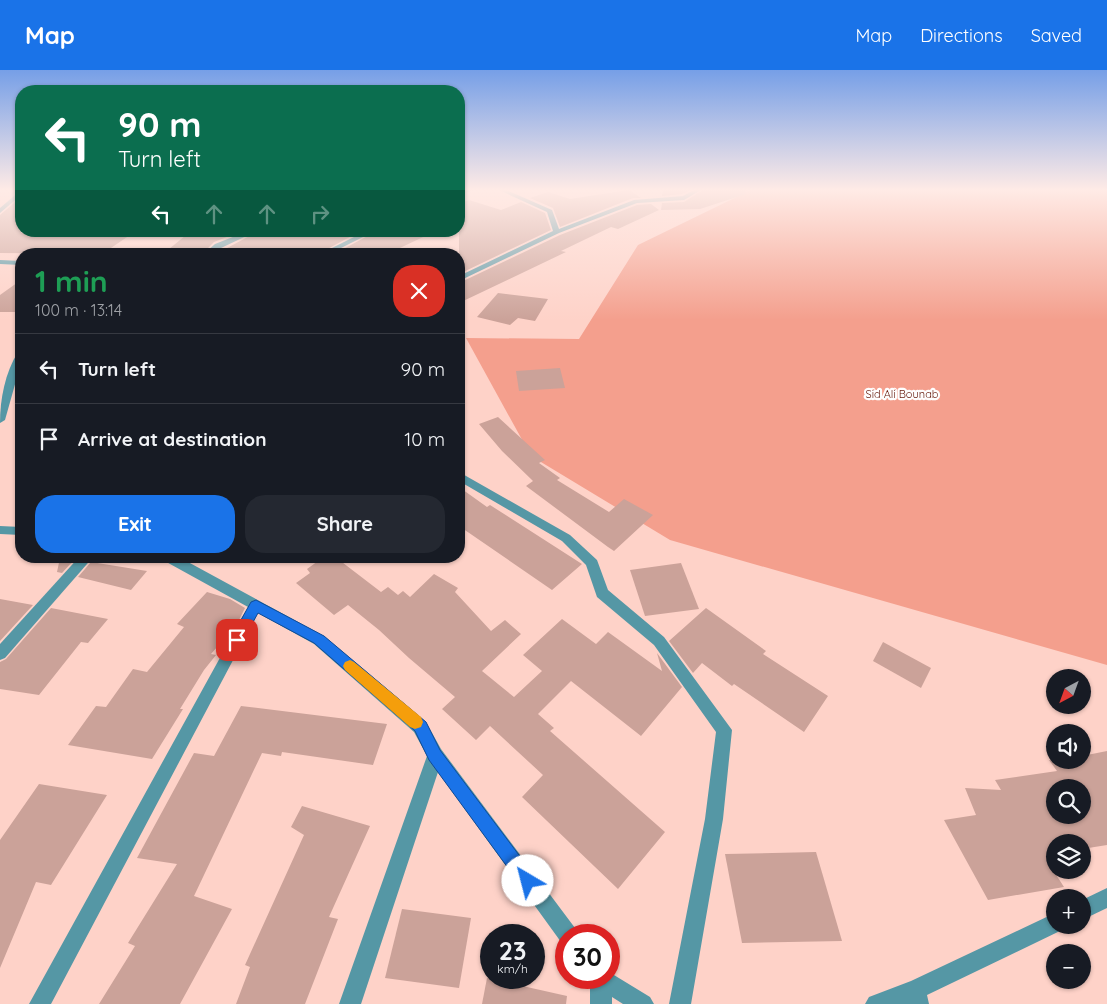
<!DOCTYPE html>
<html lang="en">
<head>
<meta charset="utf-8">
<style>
  body { margin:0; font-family:Quicksand,sans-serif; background:#242831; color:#f1f3f6; height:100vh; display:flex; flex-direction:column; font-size:19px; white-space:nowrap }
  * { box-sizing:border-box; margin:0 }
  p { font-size:16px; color:#9ea1a6 }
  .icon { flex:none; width:28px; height:28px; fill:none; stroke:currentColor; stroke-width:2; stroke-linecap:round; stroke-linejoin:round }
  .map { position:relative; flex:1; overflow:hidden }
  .side { position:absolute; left:15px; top:178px; width:450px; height:315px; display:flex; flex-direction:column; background:#171b24; border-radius:20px; box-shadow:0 1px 4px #0004 }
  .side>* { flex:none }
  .guide { position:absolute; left:15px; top:15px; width:450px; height:152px; border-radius:20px; box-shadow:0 1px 4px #0004; background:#0b6e4f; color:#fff; overflow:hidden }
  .needle { width:32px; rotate:221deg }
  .controls { position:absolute; left:1046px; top:599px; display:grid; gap:10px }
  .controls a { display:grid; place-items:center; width:45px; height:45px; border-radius:50%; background:#171b24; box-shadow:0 1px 4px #0004; font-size:25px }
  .speed { position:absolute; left:480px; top:854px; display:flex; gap:10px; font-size:25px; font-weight:700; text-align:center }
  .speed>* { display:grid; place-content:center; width:65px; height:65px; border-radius:50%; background:#171b24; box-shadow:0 1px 4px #0004; line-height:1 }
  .speed small { font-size:12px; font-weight:400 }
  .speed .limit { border:8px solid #d22; background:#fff; color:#111 }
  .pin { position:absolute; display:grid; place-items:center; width:42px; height:42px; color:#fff; margin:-21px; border-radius:10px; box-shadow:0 2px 8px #0006 }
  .me { position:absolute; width:55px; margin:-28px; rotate:323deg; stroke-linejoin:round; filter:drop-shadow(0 0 4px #0008) }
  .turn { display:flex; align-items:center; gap:18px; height:105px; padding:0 20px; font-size:22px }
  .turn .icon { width:65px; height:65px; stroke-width:2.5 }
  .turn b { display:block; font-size:35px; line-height:42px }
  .lanes { display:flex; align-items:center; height:48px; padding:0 20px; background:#0003; justify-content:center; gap:25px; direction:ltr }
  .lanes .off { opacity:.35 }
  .round { display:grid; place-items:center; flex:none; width:52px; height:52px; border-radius:20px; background:#242831 }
  .overview { display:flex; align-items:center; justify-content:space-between; height:85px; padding:0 20px }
  h1 { font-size:30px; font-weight:700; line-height:38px; color:#1e9e55 }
  .action { display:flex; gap:10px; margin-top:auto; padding:10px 20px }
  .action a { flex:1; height:58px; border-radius:20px; background:#1a73e8; color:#fff; font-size:20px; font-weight:700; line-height:58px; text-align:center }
  .action a+a { background:#242831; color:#f1f3f6 }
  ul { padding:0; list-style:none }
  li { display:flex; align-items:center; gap:15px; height:70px; padding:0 20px; border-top:1px solid #363941 }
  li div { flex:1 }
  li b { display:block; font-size:19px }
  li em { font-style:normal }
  header { display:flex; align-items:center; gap:30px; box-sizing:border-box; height:70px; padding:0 25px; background:#1a73e8; color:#fff }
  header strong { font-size:24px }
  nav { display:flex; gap:28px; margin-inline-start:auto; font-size:18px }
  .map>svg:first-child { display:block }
  .green { fill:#f49f8d }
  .building { fill:#cba299; fill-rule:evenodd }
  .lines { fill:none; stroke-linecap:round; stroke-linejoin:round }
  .minor { fill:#5597a5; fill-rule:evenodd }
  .route { fill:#1a73e8; stroke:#114b97 }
  .slow { fill:#f59e0b }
  .labels { text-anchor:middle; stroke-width:4.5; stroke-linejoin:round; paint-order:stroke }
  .far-park-label { font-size:11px; fill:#681c0e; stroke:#fefefe }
</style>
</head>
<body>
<header>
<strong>Map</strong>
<nav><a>Map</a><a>Directions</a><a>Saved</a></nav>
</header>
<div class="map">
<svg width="1107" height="934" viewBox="0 0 1107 934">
  <rect width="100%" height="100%" fill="#fed2c8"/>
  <path class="green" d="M751 120H1107V595L670 470 531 386 466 268 579 269 638 175Z"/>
  <g class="building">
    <path d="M629 120 641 128H633L560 157 553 138 530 128 548 122 570 129Z"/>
    <path d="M663 120H691L682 124 662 126Z"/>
    <path d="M703 120H745L746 124 700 139 661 140 662 133 684 132Z"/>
    <path d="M21 127V163L136 161 102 184 0 183V145Z"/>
    <path d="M469 130 501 140 521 132 545 143 551 160 459 204V134Z"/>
    <path d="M651 134 659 140 618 159 611 157 561 181 566 182 459 233V213L560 165 637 135Z"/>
    <path d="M191 161H242L214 172 202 184H163Z"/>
    <path d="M259 161H361L318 184H216Z"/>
    <path d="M377 161H436L387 184H334Z"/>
    <path d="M21 210V242H0V225Z"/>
    <path d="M498 223 548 229 535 251 518 248 510 255 477 247Z"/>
    <path d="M560 298 565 318 519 321 516 301Z"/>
    <path d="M498 347 545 390 539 393 560 408 557 410 609 442 624 429 653 445 614 481 608 477 526 416 533 411 502 381 479 354Z"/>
    <path d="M459 417 487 437 490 435 582 494 552 520 459 456Z"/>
    <path d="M325 486H334L381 522 388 517 398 525 403 521 410 527 434 504 458 518 455 522 491 561 505 550 521 564 482 601 514 627 542 601 523 585 562 549 596 574 608 562 662 601 657 583 682 617 641 666 571 611 538 644 554 658 550 661 665 762 618 819 522 727 543 705 490 656 476 670 442 639 455 627 409 588 379 560 348 535 334 545 296 513 310 503 307 499Z"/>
    <path d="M60 488 74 490 62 503 57 502Z"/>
    <path d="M91 492 147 501 131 520 78 507Z"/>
    <path d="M681 493 699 539 645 546 630 500Z"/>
    <path d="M207 522 230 529 245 538 237 554 211 584 216 585 204 600 180 639H183L152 689 68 675 96 636 106 637 133 599 147 602 184 557 177 554Z"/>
    <path d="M0 529 33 535 0 571Z"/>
    <path d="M51 538 108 549 88 573 81 572 39 625 0 619V592L6 589Z"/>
    <path d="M706 538 766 581 763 584 828 626 804 662 734 614 732 616 702 593 693 603 669 571Z"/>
    <path d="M883 572 931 598 921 618 873 591Z"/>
    <path d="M241 636 387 654 373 695 282 682 281 686 262 683 194 826 232 839 180 934H99L135 876 128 873 177 794 137 788 194 683 214 686Z"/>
    <path d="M1107 681V775L1082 779V772H1055V800H1081L1083 805 1053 800 1064 817 988 830 944 750 976 745 965 718 1001 720 995 710 1057 701 1049 690H1082V686ZM1055 718H1082V745H1055Z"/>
    <path d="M39 714 107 725 51 815 36 812 0 898V770Z"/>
    <path d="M302 736 370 756 329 847 338 849 305 934H236L250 897 245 895 304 765 291 757Z"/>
    <path d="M816 782 842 871 742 873 725 784Z"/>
    <path d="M402 839 471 848 459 918 385 908Z"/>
    <path d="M487 908 567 926 566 934H482Z"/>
  </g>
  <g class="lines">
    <g class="minor">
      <path d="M21 120V125L0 143V138Z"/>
      <path d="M465 120H473L459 125V121Z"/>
      <path d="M499 120H506L552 140 559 159 634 130 683 126 694 120H701L684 130 637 133 559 163 459 211V206L553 161 547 142Z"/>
      <path d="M248 161H257L221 178 212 184H204L215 174Z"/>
      <path d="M366 161H375L329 184H320Z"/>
      <path d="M0 190 21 191V195L0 194Z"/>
      <path d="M21 281V293L5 350 0 353C0 329 5 303 18 282Z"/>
      <path d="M459 402 570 465 597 490 608 520 664 567 732 660 723 749 691 934H669L705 749 716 662 654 575 597 527 586 495 562 471 459 411Z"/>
      <path d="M0 456 21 457V465L0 464Z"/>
      <path d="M80 486H94L5 588 0 590V574Z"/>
      <path d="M160 486H177L324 566 426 652 441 679 575 858 578 865H566V874L561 872 438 702 361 934H339L427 686 414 662 314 574 258 543 51 934H29L248 537 161 489Z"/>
      <path d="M1107 818V838L1082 850V830Z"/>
      <path d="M1055 843V855H1064L1062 860 927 925 929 934H865L869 927 911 911Z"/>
      <path d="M609 902 650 927 654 934H623L612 927V934H590V908H609Z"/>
    </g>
  </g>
  <linearGradient id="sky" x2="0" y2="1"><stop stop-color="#769fe7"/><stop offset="0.48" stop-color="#ffebe6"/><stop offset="1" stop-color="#ffebe6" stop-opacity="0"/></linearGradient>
  <rect width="1107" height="250" fill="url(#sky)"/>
  <path class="route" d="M256 530 324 566 426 652 440 680 534 805 537 811 534 817 528 820 522 817 429 690 415 661 314 573 258 543 241 574 237 576 232 574 230 570 232 566 251 532Z"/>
  <path class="slow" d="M350 590 354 592 421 647 423 652 421 657 415 659 410 657 345 600 343 596 345 592Z"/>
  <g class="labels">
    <g class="far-park-label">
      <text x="902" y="328">Sid Ali Bounab</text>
    </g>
  </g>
</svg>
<div class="controls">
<a><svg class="needle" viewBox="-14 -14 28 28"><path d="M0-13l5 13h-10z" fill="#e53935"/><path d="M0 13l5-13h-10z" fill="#9ea1a6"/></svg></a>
<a><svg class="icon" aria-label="sound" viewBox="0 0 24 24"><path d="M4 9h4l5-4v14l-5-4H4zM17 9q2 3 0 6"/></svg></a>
<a><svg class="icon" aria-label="search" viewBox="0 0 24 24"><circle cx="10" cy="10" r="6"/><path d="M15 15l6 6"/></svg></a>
<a><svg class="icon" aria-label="layers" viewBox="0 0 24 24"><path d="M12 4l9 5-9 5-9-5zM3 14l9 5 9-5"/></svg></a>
<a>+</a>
<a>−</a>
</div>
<div class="speed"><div>23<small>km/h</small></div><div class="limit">30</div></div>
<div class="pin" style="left:237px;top:570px;background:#d93025"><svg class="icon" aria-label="arrive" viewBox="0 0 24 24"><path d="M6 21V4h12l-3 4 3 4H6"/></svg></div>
<svg class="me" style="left:528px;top:811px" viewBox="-20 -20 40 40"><circle r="19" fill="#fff"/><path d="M0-13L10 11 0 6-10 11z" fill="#1a73e8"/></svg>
<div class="guide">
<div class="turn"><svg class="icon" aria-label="left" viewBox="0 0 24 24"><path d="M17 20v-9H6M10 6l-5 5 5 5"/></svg><div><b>90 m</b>Turn left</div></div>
<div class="lanes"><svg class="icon" aria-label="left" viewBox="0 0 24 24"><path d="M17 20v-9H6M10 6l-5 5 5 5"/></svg><svg class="icon off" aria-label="ahead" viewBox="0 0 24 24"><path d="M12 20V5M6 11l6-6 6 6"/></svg><svg class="icon off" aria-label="ahead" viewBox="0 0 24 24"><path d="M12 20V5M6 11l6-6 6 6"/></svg><svg class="icon off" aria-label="right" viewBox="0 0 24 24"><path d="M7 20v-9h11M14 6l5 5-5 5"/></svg></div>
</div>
<section class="side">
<div class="overview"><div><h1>1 min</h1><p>100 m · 13:14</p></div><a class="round" style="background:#d93025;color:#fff"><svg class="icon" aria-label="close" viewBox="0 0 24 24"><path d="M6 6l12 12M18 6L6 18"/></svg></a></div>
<ul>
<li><svg class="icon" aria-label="left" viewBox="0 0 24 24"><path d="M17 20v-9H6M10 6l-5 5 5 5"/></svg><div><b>Turn left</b></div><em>90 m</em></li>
<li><svg class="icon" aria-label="arrive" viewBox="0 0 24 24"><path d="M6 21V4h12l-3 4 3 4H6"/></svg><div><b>Arrive at destination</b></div><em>10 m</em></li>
</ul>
<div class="action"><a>Exit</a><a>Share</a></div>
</section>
</div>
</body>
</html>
